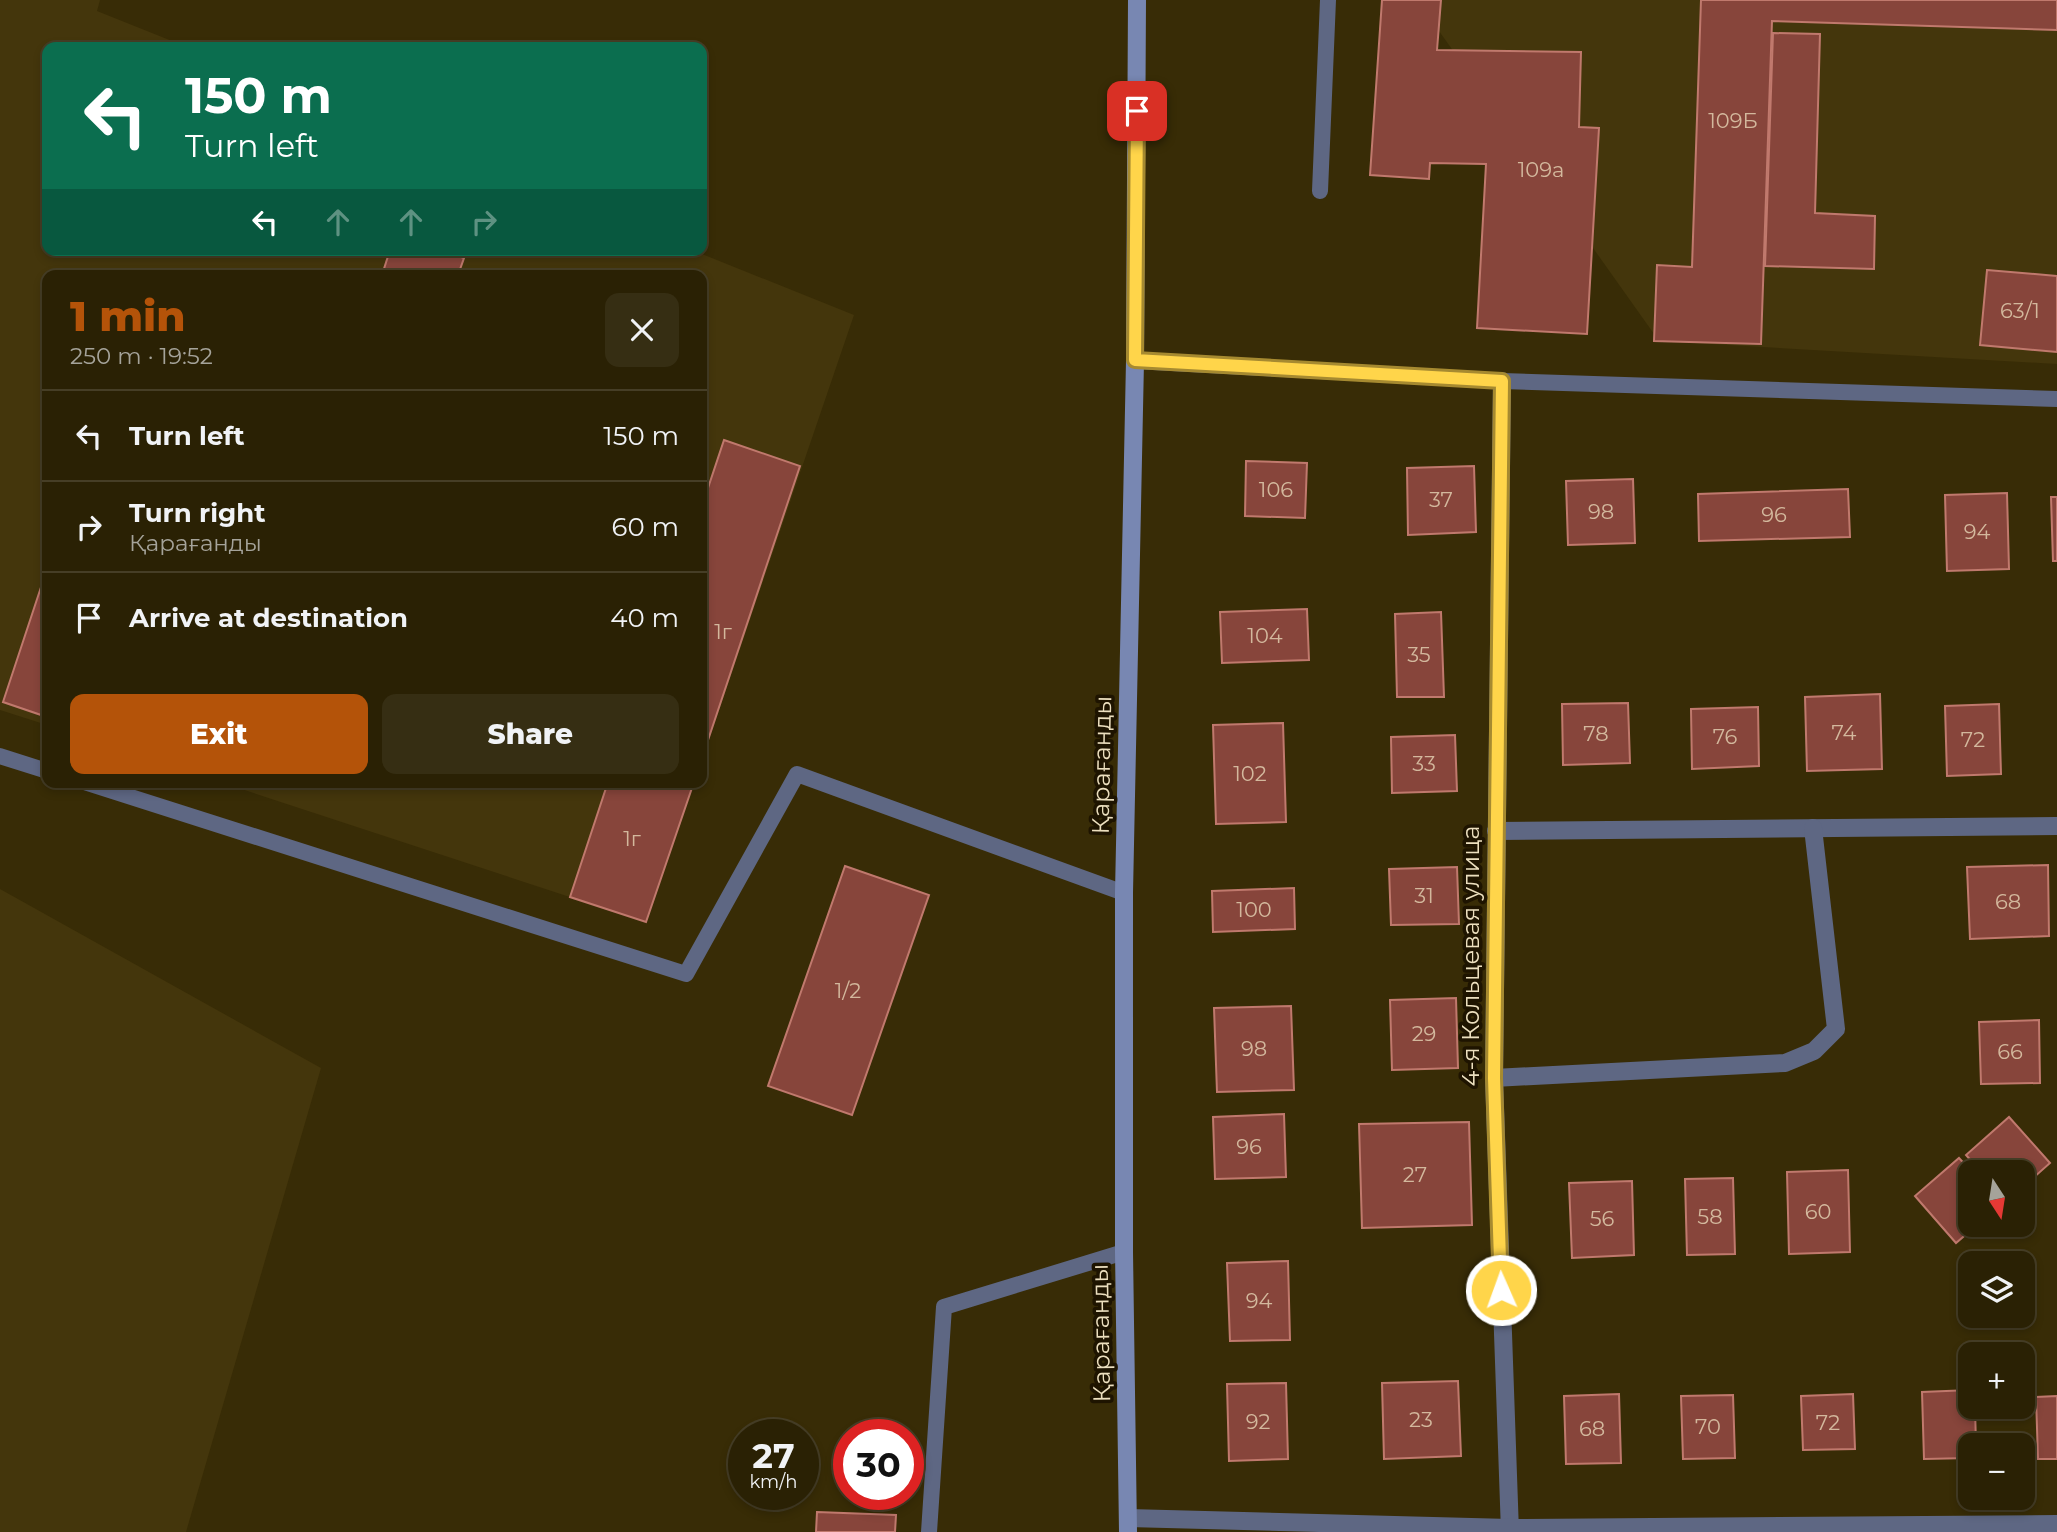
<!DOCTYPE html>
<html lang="en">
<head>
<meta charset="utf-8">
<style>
  body { margin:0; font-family:Montserrat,sans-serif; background:#362e13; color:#f1f3f6; height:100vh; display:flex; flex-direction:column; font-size:26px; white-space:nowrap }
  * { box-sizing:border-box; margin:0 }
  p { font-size:23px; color:#a5a39a }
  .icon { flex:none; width:38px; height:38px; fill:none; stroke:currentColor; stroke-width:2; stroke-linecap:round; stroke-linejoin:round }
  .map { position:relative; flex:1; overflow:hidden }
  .sheet { position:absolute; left:42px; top:270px; width:665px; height:518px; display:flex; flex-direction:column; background:#2a2104; border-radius:14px; box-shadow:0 4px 10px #0003,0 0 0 2px #463e26 }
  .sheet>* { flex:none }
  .hud { position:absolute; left:42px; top:42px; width:665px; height:214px; border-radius:14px; box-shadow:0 4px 10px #0003,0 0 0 2px #463e26; background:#0b6e4f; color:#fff; overflow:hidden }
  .needle { width:46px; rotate:168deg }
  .controls { position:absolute; left:1958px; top:1160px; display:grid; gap:14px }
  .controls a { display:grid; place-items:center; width:77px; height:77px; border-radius:14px; background:#2a2104; box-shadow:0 4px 10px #0003,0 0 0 2px #463e26; font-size:35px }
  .speed { position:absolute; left:728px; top:1419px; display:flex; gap:14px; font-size:35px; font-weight:700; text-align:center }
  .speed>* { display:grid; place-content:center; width:91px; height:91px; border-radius:50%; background:#2a2104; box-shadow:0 4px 10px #0003,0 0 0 2px #463e26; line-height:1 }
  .speed small { font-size:18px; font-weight:400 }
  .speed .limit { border:10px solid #d22; background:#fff; color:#111 }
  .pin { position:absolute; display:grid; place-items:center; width:60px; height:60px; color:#fff; margin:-30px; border-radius:14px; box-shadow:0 4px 10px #0006 }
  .me { position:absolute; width:77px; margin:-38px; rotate:358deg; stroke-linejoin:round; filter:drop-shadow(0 0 5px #0008) }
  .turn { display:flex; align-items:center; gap:24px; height:147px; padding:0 28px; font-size:32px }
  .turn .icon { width:91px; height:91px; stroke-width:2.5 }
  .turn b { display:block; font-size:49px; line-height:60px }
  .lanes { display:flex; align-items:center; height:66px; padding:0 28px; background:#0003; justify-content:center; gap:35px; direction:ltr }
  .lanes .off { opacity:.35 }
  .round { display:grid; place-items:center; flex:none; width:74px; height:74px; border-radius:14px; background:#362e13 }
  .summary { display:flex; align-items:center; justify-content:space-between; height:119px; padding:0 28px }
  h1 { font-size:42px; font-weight:800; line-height:52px; color:#b45309 }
  .action { display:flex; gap:14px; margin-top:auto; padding:14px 28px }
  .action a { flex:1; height:80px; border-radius:14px; background:#b45309; color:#fff; font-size:28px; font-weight:800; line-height:80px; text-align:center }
  .action a+a { background:#362e13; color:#f1f3f6 }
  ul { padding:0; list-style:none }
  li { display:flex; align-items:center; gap:21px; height:91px; padding:0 28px; border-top:2px solid #463e26 }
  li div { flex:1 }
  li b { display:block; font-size:26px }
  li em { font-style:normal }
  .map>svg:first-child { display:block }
  .built { fill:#44360c }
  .building { fill:#87453b; stroke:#c0796d; stroke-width:2 }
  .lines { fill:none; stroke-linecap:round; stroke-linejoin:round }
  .lane { stroke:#5e6783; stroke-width:16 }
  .street { stroke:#5e6783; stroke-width:18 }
  .secondary { stroke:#7887b2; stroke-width:18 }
  .route-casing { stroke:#a68a30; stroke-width:18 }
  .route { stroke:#ffd54a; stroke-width:12 }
  .labels { text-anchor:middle; stroke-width:7; stroke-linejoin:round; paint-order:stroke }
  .number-label { font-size:21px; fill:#d3b89d }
  .street-label { font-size:24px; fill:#ecdfbe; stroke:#1e1400 }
</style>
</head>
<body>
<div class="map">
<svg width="2057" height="1532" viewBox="0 0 2057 1532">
  <rect width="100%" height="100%" fill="#382c06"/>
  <g class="built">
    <path d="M0 0H100L97 11 187 47H47V250H692L854 315 702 760V275H47V725L0 710Z"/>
    <path d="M1417 0H2057V364L1659 341Z"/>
    <path d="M220 782H694L646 922Z"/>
    <path d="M0 889 321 1068 186 1532H0Z"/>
  </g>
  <g class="building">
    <path d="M1382 0H1441L1437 50 1581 52 1579 127 1599 128 1587 334 1477 328 1486 164 1430 163 1429 179 1370 175Z"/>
    <path d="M1701 0H2057V30L1772 21 1761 344 1654 341 1657 265 1692 267Z"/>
    <path d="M1773 33 1820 34 1815 213 1875 216 1874 269 1765 266Z"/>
    <path d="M390 250H441L464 258 458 275H382Z"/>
    <path d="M1987 270 2057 276V352L1980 345Z"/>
    <path d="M724 440 800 466 702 758V506Z"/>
    <path d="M1246 461 1307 463 1305 518 1245 516Z"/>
    <path d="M1474 466 1476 532 1408 535 1407 468Z"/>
    <path d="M1633 479 1635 543 1568 545 1566 481Z"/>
    <path d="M1848 489 1850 537 1699 541 1698 494Z"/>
    <path d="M2007 493 2009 569 1947 571 1945 495Z"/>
    <path d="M2051 497H2057V561H2053Z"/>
    <path d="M47 569V717L3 702Z"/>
    <path d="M1307 609 1309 660 1222 663 1220 612Z"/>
    <path d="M1441 612 1444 697H1397L1395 614Z"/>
    <path d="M1880 694 1882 769 1807 771 1805 697Z"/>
    <path d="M1628 703 1630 763 1563 765 1562 704Z"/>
    <path d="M1999 704 2001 774 1947 776 1945 706Z"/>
    <path d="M1758 707 1759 766 1692 769 1691 709Z"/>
    <path d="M1283 723 1286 822 1216 824 1213 725Z"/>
    <path d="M1455 735 1457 791 1392 793 1391 737Z"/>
    <path d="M608 782H694L646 922 570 897Z"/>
    <path d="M2048 865 2049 936 1970 939 1967 867Z"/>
    <path d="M845 866 929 895 852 1115 768 1086Z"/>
    <path d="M1457 867 1459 924 1391 925 1389 869Z"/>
    <path d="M1294 888 1295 929 1213 932 1212 891Z"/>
    <path d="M1456 998 1458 1068 1392 1070 1390 1000Z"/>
    <path d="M1291 1006 1294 1090 1217 1092 1214 1008Z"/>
    <path d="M2039 1020 2040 1083 1981 1084 1979 1022Z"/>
    <path d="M1284 1114 1286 1177 1215 1179 1213 1117Z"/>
    <path d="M2009 1117 2050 1163 2023 1187V1172H1981L1966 1155Z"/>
    <path d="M1469 1122 1472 1225 1362 1228 1359 1124Z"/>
    <path d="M1959 1158 1972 1172 1970 1225H1977L1956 1243 1915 1196Z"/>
    <path d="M1848 1170 1850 1252 1789 1254 1787 1172Z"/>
    <path d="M1733 1178 1735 1254 1687 1255 1685 1179Z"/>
    <path d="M1632 1181 1634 1255 1572 1258 1569 1183Z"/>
    <path d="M1288 1261 1290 1340 1230 1341 1227 1263Z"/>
    <path d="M1458 1381 1461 1456 1384 1459 1382 1383Z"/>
    <path d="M1286 1383 1288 1459 1229 1461 1227 1384Z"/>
    <path d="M1970 1390V1407H1975L1976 1446H1970V1458L1924 1459 1922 1392Z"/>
    <path d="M1619 1394 1621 1463 1566 1464 1564 1396Z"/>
    <path d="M1853 1394 1855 1449 1803 1450 1801 1396Z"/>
    <path d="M1733 1395 1735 1458 1683 1459 1681 1396Z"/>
    <path d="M2057 1396V1459H2038L2036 1397Z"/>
    <path d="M817 1512 896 1515 895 1532H816Z"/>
  </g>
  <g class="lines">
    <g class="lane">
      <path d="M1320 191 1328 0"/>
      <path d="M1135 361 1502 381 2057 399"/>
      <path d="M0 756 47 771"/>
      <path d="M84 782 686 974 797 774 1124 893"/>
      <path d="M929 1532 944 1307 1124 1252"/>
    </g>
    <g class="street">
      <path d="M1502 381 1494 1078 1510 1532"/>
      <path d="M1496 831 2057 826"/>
      <path d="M1494 1078 1785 1063 1814 1051 1836 1029 1813 828"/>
      <path d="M1128 1518 1510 1528 2057 1524"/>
    </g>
    <path class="secondary" d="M1128 1532 1124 1252V893L1135 361 1137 0"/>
  </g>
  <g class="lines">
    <g class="route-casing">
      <path id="route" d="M1137 111 1135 360 1502 381 1494 1078 1501 1290"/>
    </g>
    <use href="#route" class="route"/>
  </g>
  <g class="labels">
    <g class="number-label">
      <text x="1733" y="128">109Б</text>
      <text x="1541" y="177">109а</text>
      <text x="2020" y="318">63/1</text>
      <text x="1276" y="497">106</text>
      <text x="1441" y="507">37</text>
      <text x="1601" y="519">98</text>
      <text x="1774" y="522">96</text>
      <text x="1977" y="539">94</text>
      <text x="723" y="639">1г</text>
      <text x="1265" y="643">104</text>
      <text x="1419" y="662">35</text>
      <text x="1844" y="740">74</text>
      <text x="1596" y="741">78</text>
      <text x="1725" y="744">76</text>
      <text x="1973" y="747">72</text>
      <text x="1424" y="771">33</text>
      <text x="1250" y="781">102</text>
      <text x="632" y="846">1г</text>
      <text x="1424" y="903">31</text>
      <text x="2008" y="909">68</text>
      <text x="1254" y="917">100</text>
      <text x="848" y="998">1/2</text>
      <text x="1424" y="1041">29</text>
      <text x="1254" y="1056">98</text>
      <text x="2010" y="1059">66</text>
      <text x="1249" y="1154">96</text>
      <text x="1415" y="1182">27</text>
      <text x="1818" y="1219">60</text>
      <text x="1710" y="1224">58</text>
      <text x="1602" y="1226">56</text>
      <text x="1259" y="1308">94</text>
      <text x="1421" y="1427">23</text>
      <text x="1258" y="1429">92</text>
      <text x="1828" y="1430">72</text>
      <text x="1708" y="1434">70</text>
      <text x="1592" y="1436">68</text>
    </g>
    <g class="street-label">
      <text transform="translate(1102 765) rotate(-89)" y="8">Қарағанды</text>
      <text transform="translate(1471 956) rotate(-90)" y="8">4-я Кольцевая улица</text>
      <text transform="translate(1101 1333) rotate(-91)" y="8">Қарағанды</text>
    </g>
  </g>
</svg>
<div class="controls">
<a><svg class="needle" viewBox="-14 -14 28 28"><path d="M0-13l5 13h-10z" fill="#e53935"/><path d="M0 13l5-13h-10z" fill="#a5a39a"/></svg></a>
<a><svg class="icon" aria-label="layers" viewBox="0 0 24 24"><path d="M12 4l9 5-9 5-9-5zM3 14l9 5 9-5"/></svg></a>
<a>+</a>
<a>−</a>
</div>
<div class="speed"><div>27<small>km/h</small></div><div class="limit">30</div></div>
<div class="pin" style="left:1137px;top:111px;background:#d93025"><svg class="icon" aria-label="arrive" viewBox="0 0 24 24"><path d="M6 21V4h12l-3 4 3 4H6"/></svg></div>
<svg class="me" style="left:1501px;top:1290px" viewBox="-20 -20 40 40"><circle r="17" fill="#ffd54a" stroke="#fff" stroke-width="3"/><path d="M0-11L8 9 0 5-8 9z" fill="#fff"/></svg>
<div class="hud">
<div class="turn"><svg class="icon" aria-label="left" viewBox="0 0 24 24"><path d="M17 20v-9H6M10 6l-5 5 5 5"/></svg><div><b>150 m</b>Turn left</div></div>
<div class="lanes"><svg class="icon" aria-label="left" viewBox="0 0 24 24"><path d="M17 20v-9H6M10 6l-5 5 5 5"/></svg><svg class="icon off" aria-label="ahead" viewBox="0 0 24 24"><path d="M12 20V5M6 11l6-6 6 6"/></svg><svg class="icon off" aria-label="ahead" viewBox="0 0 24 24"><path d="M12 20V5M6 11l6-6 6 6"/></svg><svg class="icon off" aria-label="right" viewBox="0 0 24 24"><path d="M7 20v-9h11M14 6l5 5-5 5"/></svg></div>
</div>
<section class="sheet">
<div class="summary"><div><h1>1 min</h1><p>250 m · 19:52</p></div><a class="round"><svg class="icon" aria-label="close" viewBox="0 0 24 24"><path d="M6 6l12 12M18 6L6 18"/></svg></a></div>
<ul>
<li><svg class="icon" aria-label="left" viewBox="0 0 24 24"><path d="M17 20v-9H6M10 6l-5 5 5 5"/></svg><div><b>Turn left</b></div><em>150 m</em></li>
<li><svg class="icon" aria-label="right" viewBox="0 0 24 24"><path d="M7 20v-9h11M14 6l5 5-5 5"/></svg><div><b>Turn right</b><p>Қарағанды</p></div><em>60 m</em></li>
<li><svg class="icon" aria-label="arrive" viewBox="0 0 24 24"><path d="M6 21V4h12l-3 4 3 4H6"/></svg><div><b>Arrive at destination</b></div><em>40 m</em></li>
</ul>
<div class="action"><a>Exit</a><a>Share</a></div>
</section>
</div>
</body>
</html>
